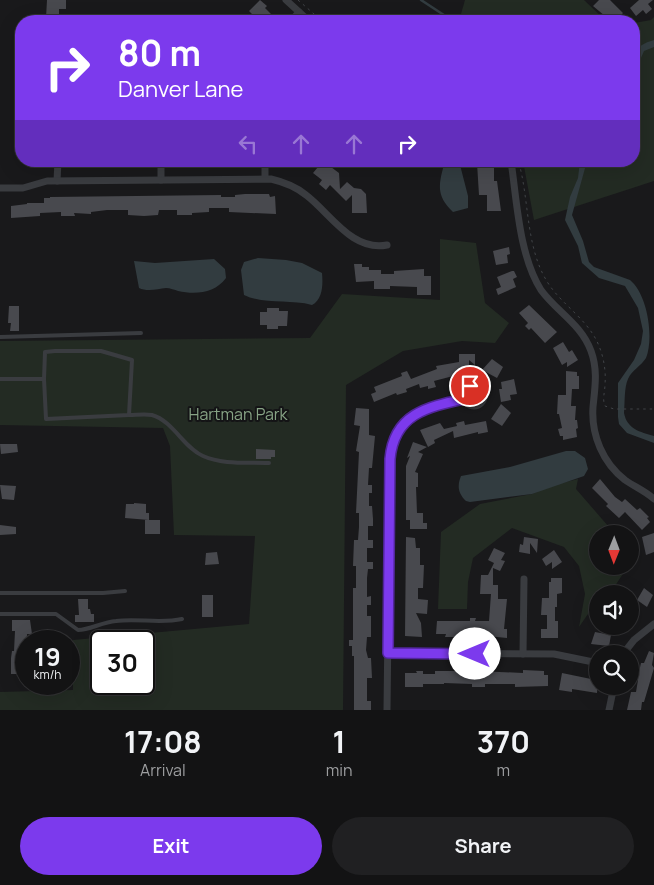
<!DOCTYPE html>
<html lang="en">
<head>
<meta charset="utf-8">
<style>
  body { margin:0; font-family:Manrope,sans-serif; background:#202022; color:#f1f3f6; height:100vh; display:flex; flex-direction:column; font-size:19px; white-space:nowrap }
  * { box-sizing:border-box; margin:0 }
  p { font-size:16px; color:#9d9ea0 }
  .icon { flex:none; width:28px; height:28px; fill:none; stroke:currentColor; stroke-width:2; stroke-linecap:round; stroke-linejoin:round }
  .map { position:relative; height:710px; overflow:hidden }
  .panel { display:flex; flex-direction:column; background:#131314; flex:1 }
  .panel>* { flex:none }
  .hud { position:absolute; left:15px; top:15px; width:625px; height:152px; border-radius:20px; box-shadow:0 5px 20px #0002,0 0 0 1px #323234; background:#7c3aed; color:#fff; overflow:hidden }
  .needle { width:32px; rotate:181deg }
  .buttons { position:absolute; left:589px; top:525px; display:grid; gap:10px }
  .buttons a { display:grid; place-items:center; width:50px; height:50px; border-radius:50%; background:#131314; box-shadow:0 5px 20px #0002,0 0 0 1px #323234; font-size:25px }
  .speed { position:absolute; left:15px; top:630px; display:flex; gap:10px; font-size:25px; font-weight:700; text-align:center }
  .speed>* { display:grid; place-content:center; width:65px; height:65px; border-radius:50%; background:#131314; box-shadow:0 5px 20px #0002,0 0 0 1px #323234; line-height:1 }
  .speed small { font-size:12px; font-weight:400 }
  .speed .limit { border:2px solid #111; border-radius:8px; background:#fff; color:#111 }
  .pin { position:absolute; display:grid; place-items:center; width:42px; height:42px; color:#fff; margin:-21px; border:2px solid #fff; border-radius:50%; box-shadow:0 1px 5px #0007 }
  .me { position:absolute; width:55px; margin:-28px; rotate:270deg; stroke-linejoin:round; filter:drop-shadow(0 0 4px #0008) }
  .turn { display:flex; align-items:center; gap:18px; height:105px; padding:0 20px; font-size:22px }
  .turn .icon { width:65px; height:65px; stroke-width:2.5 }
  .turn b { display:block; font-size:35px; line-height:42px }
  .lanes { display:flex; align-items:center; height:48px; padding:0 20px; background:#0003; justify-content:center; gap:25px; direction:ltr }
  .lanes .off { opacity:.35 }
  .eta { display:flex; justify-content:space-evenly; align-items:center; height:85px; text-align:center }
  .eta b { font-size:30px; font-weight:700; line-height:35px }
  .button { display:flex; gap:10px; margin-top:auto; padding:10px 20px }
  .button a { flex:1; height:58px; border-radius:30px; background:#7c3aed; color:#fff; font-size:20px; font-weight:700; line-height:58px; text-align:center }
  .button a+a { background:#202022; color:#f1f3f6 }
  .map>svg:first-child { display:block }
  .green { fill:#232b23; fill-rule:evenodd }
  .water { fill:#323c40 }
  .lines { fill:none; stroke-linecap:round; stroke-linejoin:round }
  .stream { stroke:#323c40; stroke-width:2.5 }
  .building { fill:#48494e }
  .path { stroke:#404347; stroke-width:1; stroke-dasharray:2.5 4; stroke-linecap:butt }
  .lane { stroke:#3a3c40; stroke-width:4 }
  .street { stroke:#3a3c40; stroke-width:7 }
  .route-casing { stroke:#51269a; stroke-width:12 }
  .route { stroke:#7c3aed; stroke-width:9 }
  .labels { text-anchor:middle; stroke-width:4; stroke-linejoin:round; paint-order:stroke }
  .park-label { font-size:16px; fill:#87a385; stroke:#141416 }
</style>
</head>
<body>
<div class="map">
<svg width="654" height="710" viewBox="0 0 654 710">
  <rect width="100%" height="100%" fill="#19191b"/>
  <g class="green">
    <path d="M465 0H584L606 21H459Z"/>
    <path d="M654 17V181L534 220 523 161H634V23L651 20Z"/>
    <path d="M440 239 476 243 485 303 509 323 495 343 462 341 403 351 346 385 343 710H0V692L73 690V640L249 624 255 536 174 535 170 446 163 428 0 425V341L310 338 342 294 440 300ZM101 641H144V684H101Z"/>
    <path d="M578 479 576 489 615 534H598V566H628L615 586 606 594H598L597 601 579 627 585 594 579 566 564 547 512 528 473 558 468 582 467 609H438L441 532 480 504 532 494 550 486Z"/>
  </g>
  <g class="water">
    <path d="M654 40V47L644 51 634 74C634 54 633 46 654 40Z"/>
    <path d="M445 161H459L468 196V208L453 212C435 195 439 183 445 161Z"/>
    <path d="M580 161H587L572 215 583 241 589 262 594 267 630 280C648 295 654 338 646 358 641 366 632 370 628 379 624 388 625 402 624 413 627 429 640 432 654 436V443L627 433 619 424 618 417V383L634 360 641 344 643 331 638 308 625 286 599 278 582 263 578 246 565 220 570 197 578 178Z"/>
    <path d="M258 258 286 260 302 263 322 273C323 284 323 299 312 305 289 299 265 305 244 295L241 270 244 262Z"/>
    <path d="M214 259 225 269 226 278C215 293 196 295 178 291 175 290 170 288 166 288 158 289 147 292 139 288L134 261 155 263Z"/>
    <path d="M566 451H575L585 458 588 469 584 476 532 494 470 502 466 501C458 493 457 486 461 476L510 467Z"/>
  </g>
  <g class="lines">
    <path class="stream" d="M421 0 453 21"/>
  </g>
  <g class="building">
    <path d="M47 0H66V9H59V18H46Z"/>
    <path d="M260 0 267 6 265 8 273 16 268 21H259L249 11Z"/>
    <path d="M599 0H610L623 13 616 21 612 19 611 21 593 6Z"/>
    <path d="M639 0H653L648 4 652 9 646 14 643 10 636 16 630 8Z"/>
    <path d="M323 161 339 173 340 189 347 182 354 188 361 189 366 194 367 213H352V195L346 201 330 185 326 190 319 184 322 180 313 173Z"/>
    <path d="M477 163 494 164V181H497L501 211H487V195H479Z"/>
    <path d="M245 194H269L270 197 275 196 276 214 229 212V208H209V212L192 213V215H177V210H159L158 215 144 216 128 215V210H107L91 212V214L74 213 75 216H61V212L40 213V216L11 218V206L27 204V203H44V198H50V197L221 195V197H235V195Z"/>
    <path d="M509 247 510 254 507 255 508 263 496 265 493 251Z"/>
    <path d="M354 264H362V267H369V270H381V274H394V271L424 269V276H431V295H417V287L390 286V289H374V281L356 282Z"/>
    <path d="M512 271H514L517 277 513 279 516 287 498 295 496 289 501 287 497 277Z"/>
    <path d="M529 305 557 332 545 343 531 328 529 330 525 326 528 323 519 313Z"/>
    <path d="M9 306H19V331H10L11 323H8Z"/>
    <path d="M267 308H279V311H288L287 326H278V329H267V325H260V312H267Z"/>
    <path d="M563 342 569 352 572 350 578 360 567 367V362L562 365 553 348Z"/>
    <path d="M459 354H475V365L469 360V369L456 370 457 375 434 381 436 387 428 389V386L420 388 419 384 406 389 407 392 397 395 396 393 374 402 371 394 376 392 374 387 402 376 401 373 407 371 411 379 437 369 436 366 459 362Z"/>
    <path d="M492 359 503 367 497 378 482 370Z"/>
    <path d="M566 371 577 372V376H579V389H572L571 406H576L575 420H577L578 428 576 429 577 437 563 440V436H560L558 429 562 428 559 414H557L558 395H566Z"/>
    <path d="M514 379 517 394 510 395 511 400 501 402 499 389H502L501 382Z"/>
    <path d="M501 404 511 413 502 426 491 419Z"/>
    <path d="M356 408 369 409V435L375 436 372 468H369L368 485H372V493H369V506H372L373 519V526H368V540H373V548H367V562H373V569H368L367 578V597L371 596V605H367V616H371V637H367L366 650 368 658H371L372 678H367V701H371V710H354V656H352V646H349V640H353V588H356V566H353L354 540H358L359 527V513H356L359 452 356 451 360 426 354 425Z"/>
    <path d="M464 421 465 425 486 421 488 432 478 434V432L454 438 453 431 434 440 435 443 428 447 420 430 440 423 444 429 457 426 456 423Z"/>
    <path d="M413 442 427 447 418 452 423 454 415 472 418 473V487H416L417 513H423V523H427V529H410V520H406V466L410 456 407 458Z"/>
    <path d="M0 444H17L18 452 1 454Z"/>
    <path d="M256 449 275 450V457H271V459H256Z"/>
    <path d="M600 479 615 497 622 502 625 499 637 510 640 508 649 517 647 518 650 522 642 530 625 512 619 518 606 506 608 504 592 488Z"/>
    <path d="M0 485 16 486 14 500 2 499Z"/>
    <path d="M134 503 146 504V513H149V520L125 518 126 504H134Z"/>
    <rect x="145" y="520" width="15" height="14"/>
    <path d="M0 525 16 527V534L0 535Z"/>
    <path d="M654 533V552L646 555 642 537Z"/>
    <path d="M406 537 415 538 416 548H420V565H424L423 588H418V599L428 600 427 614 416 613 421 623 422 637 405 636Z"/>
    <path d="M524 537 538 539 537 553 530 543V554L519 552 520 544 523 545Z"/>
    <path d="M494 548 505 553 501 560 505 561 500 571 493 568V585H498V599H507L504 629H507V638L467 634V637H445L446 634H436L437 621H470V618H476L475 621H489L491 594H480L481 575H488L494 563 488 560Z"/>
    <path d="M554 550 562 562 552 569V562L546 566 542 559Z"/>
    <path d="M217 552 219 564 205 565 206 553Z"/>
    <path d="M551 578H562V593L557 594V607H555V621H558V638H541V629H547V615H541L542 598H549V582H551Z"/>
    <path d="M644 588 653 595 647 607 637 600Z"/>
    <rect x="202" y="595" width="11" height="22"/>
    <path d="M78 599H88V609H90L91 614H94V622H75V615H79Z"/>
    <path d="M12 620H30L32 634H27L26 674H11V658L12 651H14L15 631H12Z"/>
    <path d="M595 632 611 635 609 646 591 644Z"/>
    <path d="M649 651 654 653 652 665 654 668 644 702H642L641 710H627L631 692H636L638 680 633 679 635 671 639 672 641 663H644Z"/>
    <path d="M523 670 544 671V675H548V686L515 687V684H485V687H472V684L444 683V684H423V687H405V673H417L416 671H423V674H435V671H462V673H466V677L478 676V671L523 673Z"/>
    <path d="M562 673 591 679V681L598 682 597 693 572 689V692L559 690Z"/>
  </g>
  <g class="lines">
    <g class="path">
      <path d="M298 0 322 21"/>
      <path d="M519 163C529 200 526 244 545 278 559 304 588 318 599 346 604 358 606 372 605 384 605 392 602 399 605 406L614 409H654"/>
    </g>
    <g class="lane">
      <path d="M0 337 141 333"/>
      <path d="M55 351H101L132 360 129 415 46 419 44 379 45 352Z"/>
      <path d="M0 379H44"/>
      <path d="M129 415C136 415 145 414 152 415 173 421 184 448 203 456 223 465 248 462 269 463"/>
      <path d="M0 593H103L125 591"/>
      <path d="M0 614H56L78 630C90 630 102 622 116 621 138 618 160 624 182 619"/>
    </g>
    <g class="street">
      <path d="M286 0 309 21"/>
      <path d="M291 21 299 12"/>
      <path d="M511 161C517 202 519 255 541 290 557 312 581 324 591 351 598 370 595 387 593 407 591 435 603 463 625 480 635 487 645 491 654 499"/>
      <path d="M265 178V161"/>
      <path d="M161 180V161"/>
      <path d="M57 181 58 161"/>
      <path d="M0 188H23L47 181 271 179C284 182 295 186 306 195 330 213 352 252 387 245"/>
      <circle cx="474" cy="396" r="10"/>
      <path d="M389 653 554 654 598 663"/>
      <path d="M523 654 524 579"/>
      <path d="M623 654 634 640 654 624"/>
      <path d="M387 710 390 459C394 414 427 407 464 399"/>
      <path d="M609 710 614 686"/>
    </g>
  </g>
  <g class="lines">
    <g class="route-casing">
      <path id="route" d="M470 386 466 390 464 399C427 407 394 414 390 459L388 653 475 654"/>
    </g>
    <use href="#route" class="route"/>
  </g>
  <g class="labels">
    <g class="park-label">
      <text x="238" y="420">Hartman Park</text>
    </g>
  </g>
</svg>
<div class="buttons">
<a><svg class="needle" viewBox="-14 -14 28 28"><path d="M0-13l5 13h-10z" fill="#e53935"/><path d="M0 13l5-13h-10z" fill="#9d9ea0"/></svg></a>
<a><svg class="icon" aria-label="sound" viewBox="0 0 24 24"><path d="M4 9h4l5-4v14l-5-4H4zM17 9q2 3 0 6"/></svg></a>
<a><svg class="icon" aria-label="search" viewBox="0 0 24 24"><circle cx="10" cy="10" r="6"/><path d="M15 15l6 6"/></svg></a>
</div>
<div class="speed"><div>19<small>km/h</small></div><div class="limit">30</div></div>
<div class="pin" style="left:470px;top:386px;background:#d93025"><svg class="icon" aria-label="arrive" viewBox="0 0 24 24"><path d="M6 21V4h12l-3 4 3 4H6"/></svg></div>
<svg class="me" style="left:475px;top:654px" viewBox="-20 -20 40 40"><circle r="19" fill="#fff"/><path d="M0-13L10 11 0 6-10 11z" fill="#7c3aed"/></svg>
<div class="hud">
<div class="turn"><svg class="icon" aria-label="right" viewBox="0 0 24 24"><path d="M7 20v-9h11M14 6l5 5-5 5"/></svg><div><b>80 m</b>Danver Lane</div></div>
<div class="lanes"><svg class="icon off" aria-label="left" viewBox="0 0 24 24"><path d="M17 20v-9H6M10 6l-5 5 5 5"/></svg><svg class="icon off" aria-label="ahead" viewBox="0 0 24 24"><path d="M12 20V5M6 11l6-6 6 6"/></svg><svg class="icon off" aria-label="ahead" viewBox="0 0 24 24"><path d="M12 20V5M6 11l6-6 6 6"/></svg><svg class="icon" aria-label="right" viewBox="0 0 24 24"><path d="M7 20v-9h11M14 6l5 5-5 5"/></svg></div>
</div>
</div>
<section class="panel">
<div class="eta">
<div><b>17:08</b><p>Arrival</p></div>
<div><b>1</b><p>min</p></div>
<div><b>370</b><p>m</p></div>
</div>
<div class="button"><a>Exit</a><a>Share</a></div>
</section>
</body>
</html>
